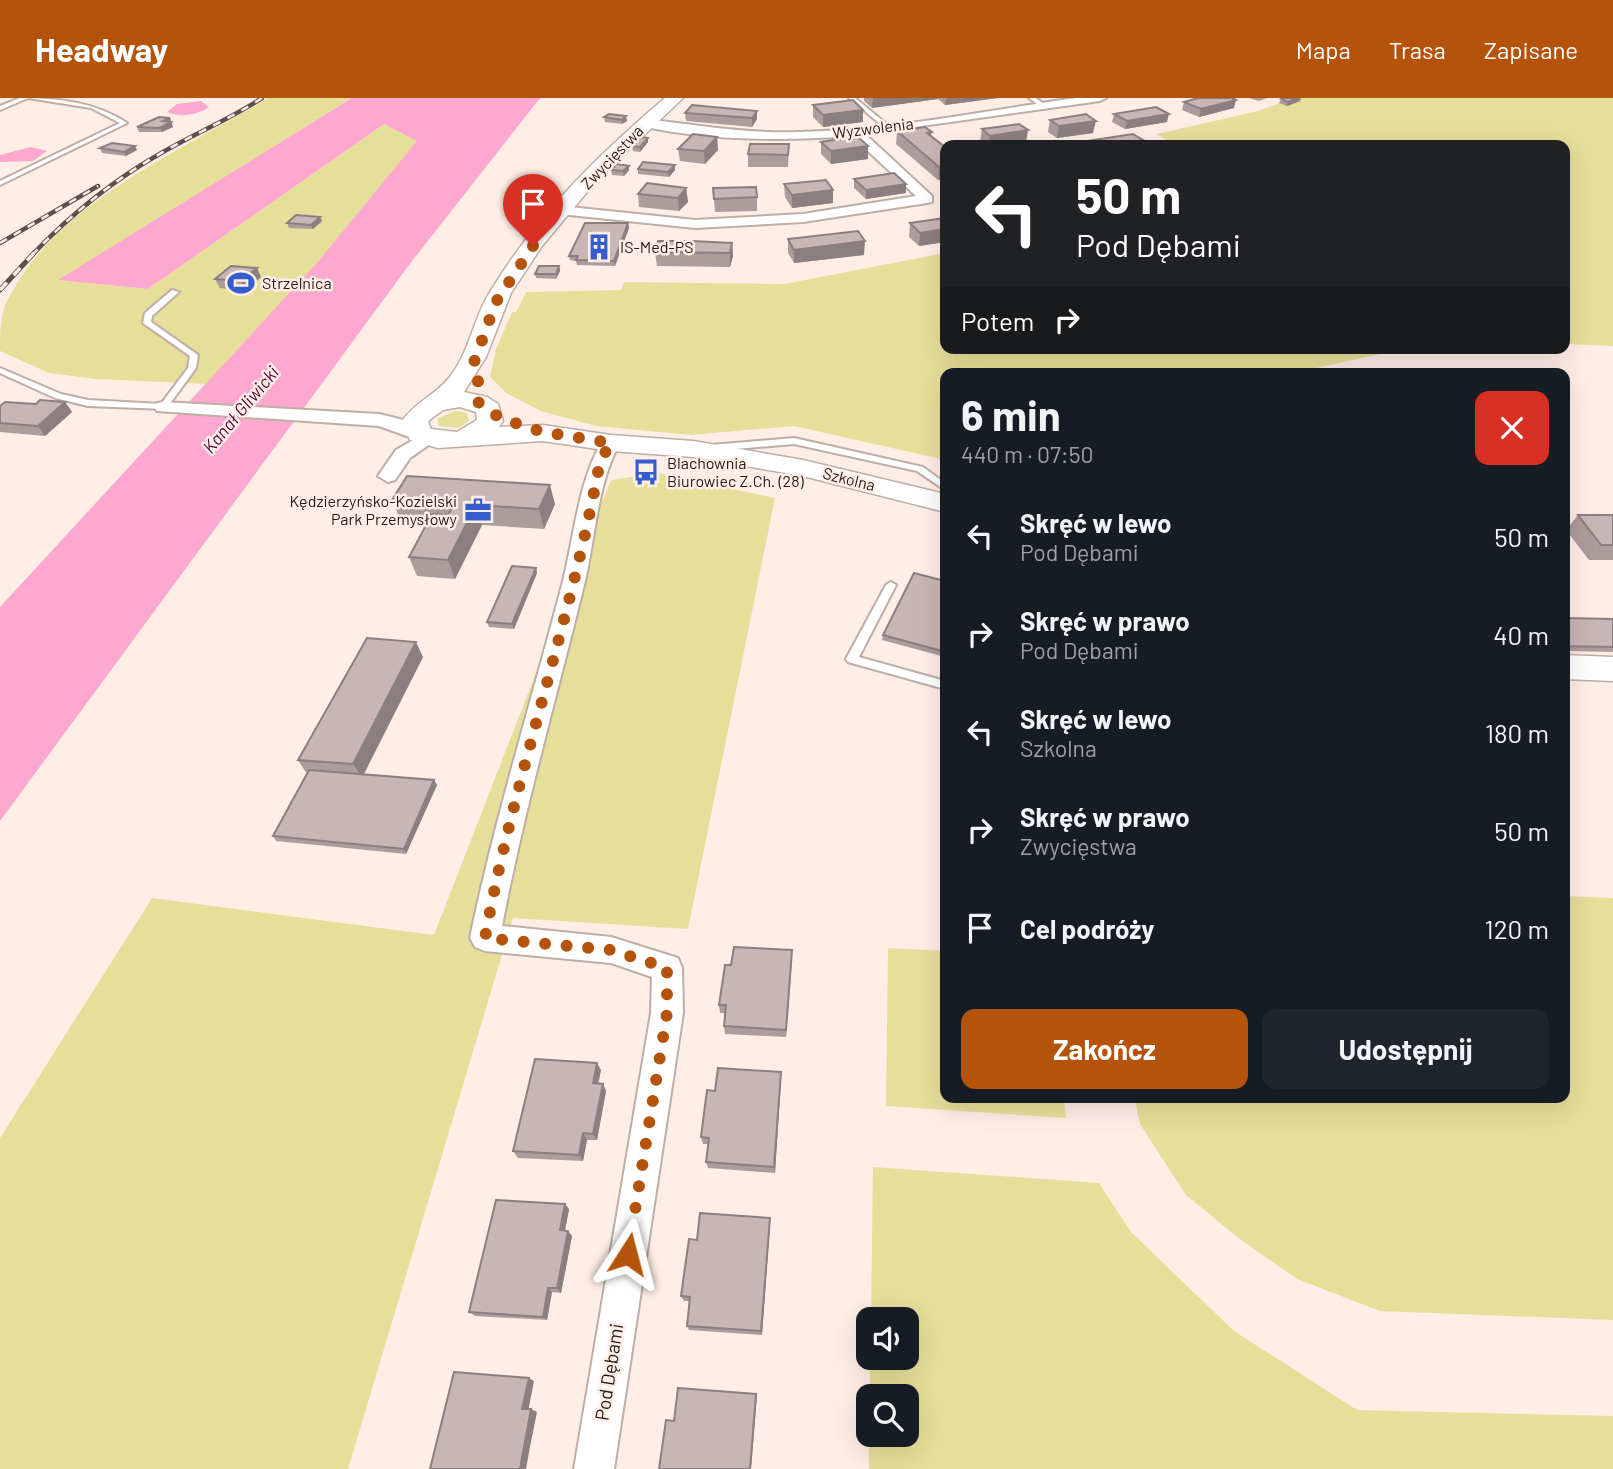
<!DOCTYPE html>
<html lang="pl">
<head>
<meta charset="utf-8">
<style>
  body { margin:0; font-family:Barlow,sans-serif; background:#20242c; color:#f1f3f6; height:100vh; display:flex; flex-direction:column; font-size:26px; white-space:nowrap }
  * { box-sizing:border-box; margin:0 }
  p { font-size:23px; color:#9ea1a6 }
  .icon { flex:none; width:38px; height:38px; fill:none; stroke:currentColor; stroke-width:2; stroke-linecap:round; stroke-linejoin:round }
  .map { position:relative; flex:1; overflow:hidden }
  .drawer { position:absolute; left:940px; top:270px; width:630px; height:735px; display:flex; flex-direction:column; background:#171b24; border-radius:14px; box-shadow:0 7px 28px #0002 }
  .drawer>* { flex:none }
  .hud { position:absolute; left:940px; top:42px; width:630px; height:214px; border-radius:14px; box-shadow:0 7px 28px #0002; background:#202124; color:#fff; overflow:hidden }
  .controls { position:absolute; left:856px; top:1209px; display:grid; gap:14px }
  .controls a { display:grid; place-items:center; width:63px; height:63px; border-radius:14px; background:#171b24; box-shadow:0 7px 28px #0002; font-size:35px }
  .pin { position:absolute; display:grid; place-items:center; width:60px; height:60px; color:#fff; margin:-72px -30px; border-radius:50% 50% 50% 0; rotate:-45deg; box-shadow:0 0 7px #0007 }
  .pin .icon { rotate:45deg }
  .me { position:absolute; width:77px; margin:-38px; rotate:9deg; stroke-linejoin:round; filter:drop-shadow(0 0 5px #0008) }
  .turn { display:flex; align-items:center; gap:24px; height:147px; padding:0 21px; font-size:32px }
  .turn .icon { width:91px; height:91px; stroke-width:2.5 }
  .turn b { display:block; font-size:49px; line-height:60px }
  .then { display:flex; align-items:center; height:66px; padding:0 21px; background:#0003; gap:14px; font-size:26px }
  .round { display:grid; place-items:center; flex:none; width:74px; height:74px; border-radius:14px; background:#20242c }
  .head { display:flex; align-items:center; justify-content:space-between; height:119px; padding:0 21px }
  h1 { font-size:42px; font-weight:700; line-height:52px }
  .primary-button { display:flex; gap:14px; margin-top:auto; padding:14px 21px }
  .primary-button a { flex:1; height:80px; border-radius:14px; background:#b45309; color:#fff; font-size:28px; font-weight:700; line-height:80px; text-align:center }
  .primary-button a+a { background:#20242c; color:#f1f3f6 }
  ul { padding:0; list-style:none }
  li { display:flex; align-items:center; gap:21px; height:98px; padding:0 21px }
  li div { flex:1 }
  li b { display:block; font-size:26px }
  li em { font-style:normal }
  header { display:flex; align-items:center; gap:42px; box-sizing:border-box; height:98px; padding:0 35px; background:#b45309; color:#fff }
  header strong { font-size:33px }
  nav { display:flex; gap:38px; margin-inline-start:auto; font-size:24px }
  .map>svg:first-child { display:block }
  .green { fill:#e6df9a }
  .water { fill:#fea7cf }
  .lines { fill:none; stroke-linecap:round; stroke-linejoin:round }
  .lane-casing { stroke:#beaea6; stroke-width:4 }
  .street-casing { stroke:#beaea6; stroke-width:4 }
  .secondary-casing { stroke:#beaea6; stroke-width:3 }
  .lane { fill:#fff; fill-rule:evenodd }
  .street { fill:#fff; fill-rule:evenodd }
  .secondary { fill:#fff; fill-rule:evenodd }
  .rail-far1-casing { stroke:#5a514d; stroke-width:4.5 }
  .rail-casing { stroke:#5a514d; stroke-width:5 }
  .rail-far1 { stroke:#ffeee6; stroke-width:2.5; stroke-dasharray:8; stroke-linecap:butt }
  .rail { stroke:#ffeee6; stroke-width:3.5; stroke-dasharray:10; stroke-linecap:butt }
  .wall { fill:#ac9c9c }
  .shaded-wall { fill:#8c7f7f }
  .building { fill:#c8b5b5; stroke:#8c7f7f; stroke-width:2 }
  .route { stroke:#b45309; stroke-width:12; stroke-dasharray:0 21.6 }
  .labels { text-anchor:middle; stroke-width:5; stroke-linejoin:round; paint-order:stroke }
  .far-street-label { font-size:16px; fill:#221c19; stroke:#ffeee6 }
  .far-poi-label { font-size:16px; fill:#221c19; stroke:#ffeee6; text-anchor:start }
  .far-water-label { font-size:18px; font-style:italic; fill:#520634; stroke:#ffeee6 }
  .street-label { font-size:19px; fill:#221c19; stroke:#ffeee6 }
</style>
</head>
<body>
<header>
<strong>Headway</strong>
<nav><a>Mapa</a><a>Trasa</a><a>Zapisane</a></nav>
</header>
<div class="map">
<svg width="1613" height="1371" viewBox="0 0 1613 1371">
  <rect width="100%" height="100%" fill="#ffeee6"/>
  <g class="green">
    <path d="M268 0H352L60 182 148 191 384 26 418 43 316 166 206 286 96 281 49 275 0 253C0 236 0 216 8 201 58 103 179 55 268 0Z"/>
    <path d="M1293 0H1613V248L1565 246 1564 47H1174L1157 36 1258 13Z"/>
    <path d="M945 155V250H1407L1294 275H945V366L937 360 794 328 691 337 596 328 541 313 506 295 490 279 496 251 512 214H516L526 194 621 192 624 184 784 186Z"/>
    <path d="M455 313 467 315 469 323 459 330 439 328 437 321Z"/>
    <path d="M658 375 775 400 688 831 513 820 348 1371H0V1040L152 800 434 837 611 382Z"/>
    <path d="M1565 798 1613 800V1222L1380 1213 1297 1181 1237 1139 1186 1097 1140 1026 1134 999H1564Z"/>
    <path d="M888 850 945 853V999H1064L1066 1020 886 1008Z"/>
    <path d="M873 1069 1099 1085 1131 1134 1234 1233 1357 1312 1613 1318V1371H869V1337H906V1298H870V1260H906V1222L871 1221Z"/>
  </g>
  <g class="water">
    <path d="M352 0H540L409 167 0 723V509L316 166 417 43 384 26 148 191 58 182Z"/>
    <path d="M201 3 209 9C197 17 181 20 167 14L177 6Z"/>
    <path d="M31 49 47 53 33 63 0 64V57Z"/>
  </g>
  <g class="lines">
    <g class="lane-casing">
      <g id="lane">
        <path d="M20 0C57 0 96 4 127 25L0 87V83L120 25 91 10 28 0 0 12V8Z"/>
        <path d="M849 0H855L889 28V30H885Z"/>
        <path d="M1029 0H1036L1046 8 1041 9Z"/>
        <path d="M172 192 179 194 152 218 151 224 198 257 196 270 166 311 88 308 55 300 0 275V270L61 296 88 302 161 306 188 270 190 258 143 225 145 215Z"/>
        <path d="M794 340 923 369 945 385V392L917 373 794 346 711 353 707 350 711 347Z"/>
        <path d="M891 484 896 487 859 559 945 583V591L848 564 846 561 886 487Z"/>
      </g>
    </g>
    <g class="street-casing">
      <g id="street">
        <path d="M1075 0H1106L1100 3 865 36 932 98V104L927 105 803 124 695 130 560 116 553 112 560 108 695 122 803 116 916 98 852 38C783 43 709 43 641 28V22L645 21C696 27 748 36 799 34 891 32 984 13 1075 0Z"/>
        <path d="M163 304 379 316 412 324 437 341 410 360 395 382 388 384 378 378 396 352 415 341 379 328 157 313 154 309 157 305Z"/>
        <path d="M611 339 620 345C598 382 595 440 585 483 557 598 524 712 502 828L611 839 678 860 682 870 683 915 614 1371H574L651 915 652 879 611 865 485 853 475 849 470 840C495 719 532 602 563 483 574 439 579 378 604 341Z"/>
      </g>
    </g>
    <g class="secondary-casing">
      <g id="secondary">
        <path d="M665 0H683L597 82 542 148 511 195 486 259 464 294 487 299 498 306 503 323 499 329 543 327 611 337 693 343 803 362 945 396V414L803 378 693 359 611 353 543 343 438 350 410 342 402 323C416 303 438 296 452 276 470 251 474 219 490 194 536 118 598 57 665 0ZM460 309 476 314 477 322 457 334 431 331 428 323 443 312Z"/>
        <path d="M1564 557 1613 559V583L1564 581Z"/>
      </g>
    </g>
    <use href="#lane" class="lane"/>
    <use href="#street" class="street"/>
    <use href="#secondary" class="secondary"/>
    <g class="rail-far1-casing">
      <g id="rail-far1">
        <path d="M0 145 98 88"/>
        <path d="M32 157C70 117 115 81 163 54 196 35 230 21 262 0"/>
      </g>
    </g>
    <g class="rail-casing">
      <path id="rail" d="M0 192 34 155"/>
    </g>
    <use href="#rail-far1" class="rail-far1"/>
    <use href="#rail" class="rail"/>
  </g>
  <g class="wall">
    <path d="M864 0H998L945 7 938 1 872 10 864 3Z"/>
    <path d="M1249 0H1267L1259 3Z"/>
    <path d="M1281 1 1300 3 1287 8 1279 5Z"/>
    <path d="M1184 4 1234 10 1199 19 1182 12Z"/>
    <path d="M813 7 863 24 823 29 813 19Z"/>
    <path d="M757 13V21L752 29 686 23 685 15Z"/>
    <path d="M1114 16 1167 24 1125 31 1112 24Z"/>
    <path d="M604 19 627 23 622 26 605 24Z"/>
    <path d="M170 20 173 29 162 34H139L137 29Z"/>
    <path d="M1050 22 1093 35 1057 40 1048 34Z"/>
    <path d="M982 31 1026 45 1010 47H985L980 44Z"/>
    <path d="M897 33 932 34 931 38 945 49 938 82 896 46Z"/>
    <path d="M717 39 718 52 705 66 680 63 678 51Z"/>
    <path d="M648 40V44L640 54 633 53 632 48Z"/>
    <path d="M821 44 868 48V61L831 66 821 56Z"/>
    <path d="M789 46 788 69H748V56Z"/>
    <path d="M100 50 137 52 126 58 102 55Z"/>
    <path d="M675 67V72L669 79 638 76V71Z"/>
    <path d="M629 68V72L624 78 612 77 611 72Z"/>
    <path d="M854 81 906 95 866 101 854 90Z"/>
    <path d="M784 86 833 105 792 110 785 99Z"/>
    <path d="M528 88 529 93 524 97 512 95 511 91Z"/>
    <path d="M686 90 688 104 679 113 639 109 638 96Z"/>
    <path d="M713 90 757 99V113L715 114Z"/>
    <path d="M320 119 322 123 313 131 289 130 287 125Z"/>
    <path d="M945 120V144L919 148 909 139 910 125Z"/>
    <path d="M628 125 629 130 615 168 577 167 576 163 570 162 569 158Z"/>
    <path d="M788 141 864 157 794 165 788 155Z"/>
    <path d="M732 145 733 158 730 169 657 168 655 154Z"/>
    <path d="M559 168 560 173 556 181 536 180 535 176Z"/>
    <path d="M261 179 246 193 220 190 215 181Z"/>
    <path d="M65 304 72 314 45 338 0 334V308Z"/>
    <path d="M392 402 555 406 544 431 482 427 455 481 417 478 409 459 428 423 400 421Z"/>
    <path d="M1578 417H1613V462H1589L1566 432Z"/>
    <path d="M536 470 537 475 514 531 489 529 487 524Z"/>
    <path d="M945 483V549L941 558 882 542 883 537Z"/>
    <path d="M1564 520 1613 521V554L1564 553Z"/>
    <path d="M423 559 363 676 437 687 406 756 276 743 273 738 307 676 298 662Z"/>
    <path d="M792 861 786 939 725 936 724 928 726 915H720L719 907 731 867Z"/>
    <path d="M601 972 598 985 603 986 606 993 597 1042H587L583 1063 518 1060 513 1053Z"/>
    <path d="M781 981 775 1075 708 1070 706 1064 708 1046H703L701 1039 715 993Z"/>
    <path d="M569 1111 565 1132 568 1133 572 1138 561 1195 552 1194 547 1222 475 1218 469 1214Z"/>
    <path d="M770 1120V1125L762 1237 689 1232 687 1228 689 1203H684L681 1198 697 1142Z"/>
  </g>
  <g class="shaded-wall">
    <path d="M873 0H938V1L872 10Z"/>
    <path d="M946 0H998L945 7Z"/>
    <path d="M1297 0H1301L1300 3 1287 8 1288 4Z"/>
    <path d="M1236 2 1234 10 1199 19 1201 11Z"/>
    <path d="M863 12V24L823 29V17Z"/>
    <path d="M757 13V21L752 29V20Z"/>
    <path d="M1169 16 1167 24 1125 31 1127 23Z"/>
    <path d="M626 18 627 23 622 26V22Z"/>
    <path d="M170 20 173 29 162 34 160 30 163 23Z"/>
    <path d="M1096 23 1093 35 1057 40 1059 28Z"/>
    <path d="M1028 32 1026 45 1010 47H989L990 38Z"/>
    <path d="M717 39 718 52 705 66 704 53Z"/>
    <path d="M648 40V44L640 54V49Z"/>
    <path d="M1143 42 1142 46 1137 47H1112Z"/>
    <path d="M135 48 137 52 126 58 124 54Z"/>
    <path d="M868 48V61L831 66V53Z"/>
    <path d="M675 67V72L669 79 668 74Z"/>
    <path d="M629 68V72L624 78 623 73Z"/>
    <path d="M945 68V81L938 82 939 69Z"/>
    <path d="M906 86V95L866 101V92Z"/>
    <path d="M528 88 529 93 524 97 523 92Z"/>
    <path d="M686 90 688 104 679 113 678 100Z"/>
    <path d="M833 92V105L792 110V97Z"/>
    <path d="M320 119 322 123 313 131 311 127Z"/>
    <path d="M628 125 629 130 615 168 614 163Z"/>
    <path d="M945 131V144L919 148 920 135Z"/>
    <path d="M865 143 864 157 794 165V152Z"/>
    <path d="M732 145 733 158 730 169V155Z"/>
    <path d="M559 168 560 173 556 181V176Z"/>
    <path d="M257 170 261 179 246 193 241 183Z"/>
    <path d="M65 304 72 314 45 338 38 328Z"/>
    <path d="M550 387 555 406 544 431 539 411Z"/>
    <path d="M476 407 482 427 455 481 448 462Z"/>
    <path d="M536 470 537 475 514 531 512 526Z"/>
    <path d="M416 544 423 559 362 680 353 666Z"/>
    <path d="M434 682 437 687 406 756 404 751Z"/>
    <path d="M792 852V861L786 939V932Z"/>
    <path d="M597 965 601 972 597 992 593 985Z"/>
    <path d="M781 974V981L775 1075 774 1069Z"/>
    <path d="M603 986 606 993 597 1042 593 1036Z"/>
    <path d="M583 1035 587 1042 583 1063 579 1057Z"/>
    <path d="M565 1106 569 1111 564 1138 560 1132Z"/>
    <path d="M770 1120V1125L762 1237 761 1233Z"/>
    <path d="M568 1133 572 1138 561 1195 557 1190Z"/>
    <path d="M548 1190 552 1194 547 1222 543 1219Z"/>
    <path d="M529 1280 534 1283 528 1314 522 1311Z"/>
    <path d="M756 1296 757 1298 751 1371H750Z"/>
    <path d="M531 1311 537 1314 530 1349 526 1371H520Z"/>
  </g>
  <g class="building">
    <path d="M1198 0H1232L1236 2 1201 11 1184 4Z"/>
    <path d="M1283 0H1297L1288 4 1281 1Z"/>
    <path d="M853 2 863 12 823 17 813 7Z"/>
    <path d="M692 7 757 13 752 20 685 15Z"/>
    <path d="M1156 9 1169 16 1127 23 1114 16Z"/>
    <path d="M609 16 626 18 622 22 604 19Z"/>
    <path d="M1086 16 1096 23 1059 28 1050 22Z"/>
    <path d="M159 19 170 20 163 23 171 24 160 30 137 29Z"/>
    <path d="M1019 26 1028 32 990 38 982 31Z"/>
    <path d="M925 29 932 34 927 35 945 49V68L939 69 897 33Z"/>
    <path d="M693 36 717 39 704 53 678 51Z"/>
    <path d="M1133 36 1143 42 1112 47H1061Z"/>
    <path d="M857 38 868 48 831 53 821 44Z"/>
    <path d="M641 39 648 40 640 49 632 48Z"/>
    <path d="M112 45 135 48 124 54 100 50Z"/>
    <path d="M750 46H789L788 57 748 56Z"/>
    <path d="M643 64 675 67 668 74 638 71Z"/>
    <path d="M617 66 629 68 623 73 611 72Z"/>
    <path d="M894 75 906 86 866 92 854 81Z"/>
    <path d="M826 82 833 92 792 97 784 86Z"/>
    <path d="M647 85 686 90 678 100 638 96Z"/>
    <path d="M515 87 528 88 523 92 511 91Z"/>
    <path d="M756 89 757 99 714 101 713 90Z"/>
    <path d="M296 117 320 119 311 127 287 125Z"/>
    <path d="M945 120V131L920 135 910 125Z"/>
    <path d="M585 125H628L614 163 576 162 578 158H569Z"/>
    <path d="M858 133 865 143 794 152 788 141Z"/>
    <path d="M658 143H692L732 145 730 155 655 154Z"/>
    <path d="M231 168 257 170 241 183 215 181Z"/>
    <path d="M539 168H559L556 176H535Z"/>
    <path d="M40 302 65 304 38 328 0 325V308L5 304 36 306Z"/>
    <path d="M407 378 550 387 539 411 476 407 448 462 409 459 432 416 448 417 454 406 392 402Z"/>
    <path d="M1578 417H1613V447H1601Z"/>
    <path d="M512 468 536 470 512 526 487 524Z"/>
    <path d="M914 475 945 483V546L942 553 883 537Z"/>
    <path d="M1564 520 1613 521V549L1564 548Z"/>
    <path d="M367 540 416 544 353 666 298 662Z"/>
    <path d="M309 672 434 682 404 751 273 738Z"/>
    <path d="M734 849 792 852 786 932 724 928 726 907H719L725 867H731Z"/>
    <path d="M535 961 597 965 593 985 603 986 593 1036 583 1035 579 1057 513 1053Z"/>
    <path d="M718 970 781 974 774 1069 706 1064 709 1040 701 1039 704 1015 707 992 715 993Z"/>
    <path d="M496 1102 565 1106 560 1132 568 1133 557 1190H548L543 1219 469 1214Z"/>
    <path d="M700 1115 770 1120 761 1233 687 1228 690 1199 681 1198 689 1141 697 1142Z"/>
    <path d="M454 1274 529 1280 522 1311H531L520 1371H430Z"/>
    <path d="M678 1290 756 1296 750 1371H659L666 1322 674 1323Z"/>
  </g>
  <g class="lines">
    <path class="route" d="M533 148 496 204 473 267 478 282V304L500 320 543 334 611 345 600 363C571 524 514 679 485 840L611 852 667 870V915L628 1156"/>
  </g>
  <defs>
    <g id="building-bare" transform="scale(2.1)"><path d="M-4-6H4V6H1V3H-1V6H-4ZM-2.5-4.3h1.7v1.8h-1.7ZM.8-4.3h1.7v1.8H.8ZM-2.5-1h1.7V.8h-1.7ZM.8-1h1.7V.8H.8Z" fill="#365dcd" stroke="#ffeee6" stroke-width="2.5" paint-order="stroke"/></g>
    <g id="stadium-bare" transform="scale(2.1)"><path d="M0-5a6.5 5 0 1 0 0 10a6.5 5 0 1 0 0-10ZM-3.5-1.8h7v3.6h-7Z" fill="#365dcd" stroke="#ffeee6" stroke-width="2.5" paint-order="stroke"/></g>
    <g id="bus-bare" transform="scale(2.1)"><path d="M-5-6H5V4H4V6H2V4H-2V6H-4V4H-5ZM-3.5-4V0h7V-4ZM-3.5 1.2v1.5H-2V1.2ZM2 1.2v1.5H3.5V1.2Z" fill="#365dcd" stroke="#ffeee6" stroke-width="2.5" paint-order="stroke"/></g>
    <g id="office-bare" transform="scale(2.1)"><path d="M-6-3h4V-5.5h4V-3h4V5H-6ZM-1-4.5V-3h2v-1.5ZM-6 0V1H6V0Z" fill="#365dcd" stroke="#ffeee6" stroke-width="2.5" paint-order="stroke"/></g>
  </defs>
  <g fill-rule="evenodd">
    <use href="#building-bare" x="599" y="149"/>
    <use href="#stadium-bare" x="241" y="185"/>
    <use href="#bus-bare" x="646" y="374"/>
    <use href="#office-bare" x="478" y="412"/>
  </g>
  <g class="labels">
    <g class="far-street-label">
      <text transform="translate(873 30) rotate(-7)" y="6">Wyzwolenia</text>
      <text transform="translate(612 59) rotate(-46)" y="6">Zwycięstwa</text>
      <text transform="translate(849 381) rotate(14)" y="6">Szkolna</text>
    </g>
    <g class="far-poi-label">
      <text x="620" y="155">IS-Med-PS</text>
      <text x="262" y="191">Strzelnica</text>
      <text x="667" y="371">Blachownia<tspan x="667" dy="18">Biurowiec Z.Ch. (28)</tspan></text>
      <text x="457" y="409" text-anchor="end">Kędzierzyńsko-Kozielski<tspan x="457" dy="18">Park Przemysłowy</tspan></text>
    </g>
    <g class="far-water-label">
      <text transform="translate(241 312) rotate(-50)" y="6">Kanał Gliwicki</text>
    </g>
    <g class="street-label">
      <text transform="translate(609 1274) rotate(-81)" y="7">Pod Dębami</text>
    </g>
  </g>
</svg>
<div class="controls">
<a><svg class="icon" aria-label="sound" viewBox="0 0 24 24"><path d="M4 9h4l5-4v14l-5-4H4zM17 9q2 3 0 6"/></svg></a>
<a><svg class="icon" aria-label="search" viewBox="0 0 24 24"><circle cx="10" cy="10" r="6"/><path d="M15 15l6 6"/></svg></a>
</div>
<div class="pin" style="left:533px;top:148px;background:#d93025"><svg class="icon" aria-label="arrive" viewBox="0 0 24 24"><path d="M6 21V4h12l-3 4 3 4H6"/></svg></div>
<svg class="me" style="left:628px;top:1156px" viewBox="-20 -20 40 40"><path d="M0-17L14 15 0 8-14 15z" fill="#b45309" stroke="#fff" stroke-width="4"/></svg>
<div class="hud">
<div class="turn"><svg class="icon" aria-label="left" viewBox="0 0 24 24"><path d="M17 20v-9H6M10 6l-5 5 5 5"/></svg><div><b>50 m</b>Pod Dębami</div></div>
<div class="then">Potem<svg class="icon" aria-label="right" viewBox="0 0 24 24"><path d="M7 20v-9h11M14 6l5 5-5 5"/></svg></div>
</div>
<section class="drawer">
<div class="head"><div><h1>6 min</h1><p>440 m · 07:50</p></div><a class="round" style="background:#d93025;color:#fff"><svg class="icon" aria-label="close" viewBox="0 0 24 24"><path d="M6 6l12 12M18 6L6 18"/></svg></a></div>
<ul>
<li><svg class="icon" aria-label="left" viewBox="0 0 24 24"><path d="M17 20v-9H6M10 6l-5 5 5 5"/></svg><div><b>Skręć w lewo</b><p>Pod Dębami</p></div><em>50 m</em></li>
<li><svg class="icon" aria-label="right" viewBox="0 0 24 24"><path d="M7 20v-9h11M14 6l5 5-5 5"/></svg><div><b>Skręć w prawo</b><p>Pod Dębami</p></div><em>40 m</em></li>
<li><svg class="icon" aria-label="left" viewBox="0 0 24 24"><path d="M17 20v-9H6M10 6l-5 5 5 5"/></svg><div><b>Skręć w lewo</b><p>Szkolna</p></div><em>180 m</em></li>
<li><svg class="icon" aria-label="right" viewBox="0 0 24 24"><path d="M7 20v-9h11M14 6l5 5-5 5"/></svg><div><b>Skręć w prawo</b><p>Zwycięstwa</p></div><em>50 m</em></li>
<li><svg class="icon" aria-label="arrive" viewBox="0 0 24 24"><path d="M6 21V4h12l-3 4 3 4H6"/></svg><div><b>Cel podróży</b></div><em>120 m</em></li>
</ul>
<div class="primary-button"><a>Zakończ</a><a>Udostępnij</a></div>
</section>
</div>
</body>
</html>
